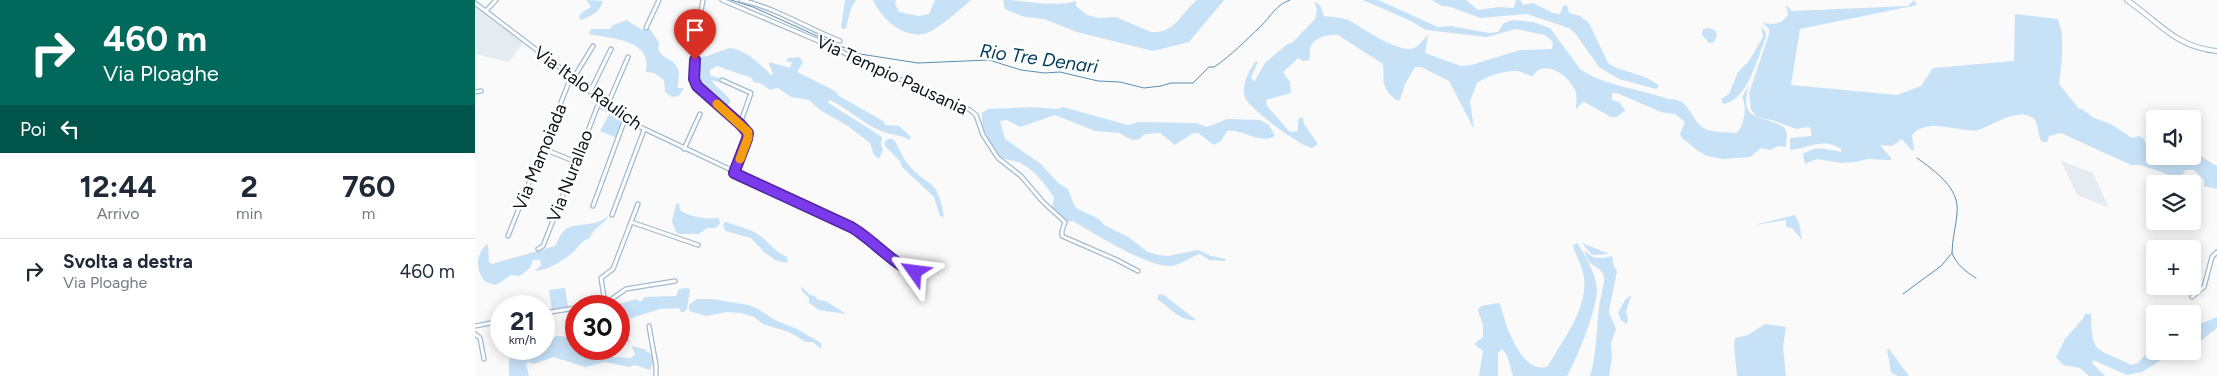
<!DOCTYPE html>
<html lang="it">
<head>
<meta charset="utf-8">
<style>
  body { margin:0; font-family:Figtree,sans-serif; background:#f2f2f3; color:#1f2937; height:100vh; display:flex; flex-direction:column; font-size:19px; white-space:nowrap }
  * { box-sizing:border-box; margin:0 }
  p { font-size:16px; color:#747a83 }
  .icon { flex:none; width:28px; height:28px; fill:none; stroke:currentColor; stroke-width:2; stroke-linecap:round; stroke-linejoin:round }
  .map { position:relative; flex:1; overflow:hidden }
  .side { display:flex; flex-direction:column; background:#fff; width:475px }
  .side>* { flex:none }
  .top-card { background:#00695c; color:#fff; overflow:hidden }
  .controls { position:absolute; left:1671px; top:110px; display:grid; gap:10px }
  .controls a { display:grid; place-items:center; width:55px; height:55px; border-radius:5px; background:#fff; box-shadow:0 2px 12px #0003; font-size:25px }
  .speed { position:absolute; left:15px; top:295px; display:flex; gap:10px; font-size:25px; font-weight:700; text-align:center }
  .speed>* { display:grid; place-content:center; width:65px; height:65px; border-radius:50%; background:#fff; box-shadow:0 2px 12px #0003; line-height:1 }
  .speed small { font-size:12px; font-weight:400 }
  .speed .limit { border:8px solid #d22; background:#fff; color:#111 }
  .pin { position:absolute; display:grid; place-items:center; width:42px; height:42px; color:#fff; margin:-51px -21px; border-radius:50% 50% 50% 0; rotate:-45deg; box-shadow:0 0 5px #0007 }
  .pin .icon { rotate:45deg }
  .me { position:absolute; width:55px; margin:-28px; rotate:301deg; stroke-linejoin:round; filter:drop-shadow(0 0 4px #0008) }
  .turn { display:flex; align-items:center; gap:18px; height:105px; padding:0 20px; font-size:22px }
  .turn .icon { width:65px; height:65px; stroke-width:2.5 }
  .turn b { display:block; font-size:35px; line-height:42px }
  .then { display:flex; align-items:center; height:48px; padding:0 20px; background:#0003; gap:10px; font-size:19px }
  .eta { display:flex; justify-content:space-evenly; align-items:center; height:85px; text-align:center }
  .eta b { font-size:30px; font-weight:700; line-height:35px }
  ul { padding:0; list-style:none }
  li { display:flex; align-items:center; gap:15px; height:65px; padding:0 20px; border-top:1px solid #e0e1e3 }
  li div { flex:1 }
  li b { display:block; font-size:19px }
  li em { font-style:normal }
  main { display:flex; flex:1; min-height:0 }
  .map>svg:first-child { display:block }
  .built { fill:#e5ecf1 }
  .green { fill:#c7e1f6 }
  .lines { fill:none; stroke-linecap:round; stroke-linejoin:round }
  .stream { stroke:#5a8eb4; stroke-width:1 }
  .street-casing { stroke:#a1bbd0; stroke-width:5.5 }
  .secondary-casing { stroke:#a1bbd0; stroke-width:6 }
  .street { stroke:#fff; stroke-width:3 }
  .secondary { stroke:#fff; stroke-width:4 }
  .route-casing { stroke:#51269a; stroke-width:12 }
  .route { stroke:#7c3aed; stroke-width:9 }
  .slow { stroke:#f59e0b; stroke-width:9 }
  .labels { text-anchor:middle; stroke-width:4.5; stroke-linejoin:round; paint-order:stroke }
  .street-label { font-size:18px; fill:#0d161d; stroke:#fff }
  .water-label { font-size:19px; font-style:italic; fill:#013b5c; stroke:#fff }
</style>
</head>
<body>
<main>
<section class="side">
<div class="top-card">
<div class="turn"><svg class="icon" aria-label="right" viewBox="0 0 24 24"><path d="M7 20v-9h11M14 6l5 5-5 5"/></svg><div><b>460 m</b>Via Ploaghe</div></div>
<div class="then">Poi<svg class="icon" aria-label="left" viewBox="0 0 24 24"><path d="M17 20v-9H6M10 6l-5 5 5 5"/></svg></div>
</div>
<div class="eta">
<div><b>12:44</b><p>Arrivo</p></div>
<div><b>2</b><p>min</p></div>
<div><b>760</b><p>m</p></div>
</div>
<ul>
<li><svg class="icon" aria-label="right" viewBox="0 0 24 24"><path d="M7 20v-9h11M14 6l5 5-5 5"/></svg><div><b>Svolta a destra</b><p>Via Ploaghe</p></div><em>460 m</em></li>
</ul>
</section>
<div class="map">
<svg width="1742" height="376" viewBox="0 0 1742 376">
  <rect width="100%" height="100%" fill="#fafafa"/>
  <g class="built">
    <path d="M0 7 5 8 48 43 34 62 0 54Z"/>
    <path d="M1586 161 1618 173 1634 208 1602 195Z"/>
  </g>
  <g class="green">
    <path d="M111 0 128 1C125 12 116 16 106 20L104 17 106 13 116 7Z"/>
    <path d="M370 0H381L376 8 371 28 368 29 366 27Z"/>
    <path d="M398 0H421L420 4 424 12 444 16 454 14 460 0H496C485 9 462 31 449 34 427 38 406 18 398 0Z"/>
    <path d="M528 0C552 0 578 8 601 1V6L612 15 624 18 641 17 676 32C700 34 706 13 722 0H749L714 42 678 51 602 32 569 19 550 17 530 9Z"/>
    <path d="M888 0H903L963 27 976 26 1014 33 1023 32 1029 23 1038 20 1058 22 1075 28 1105 69C1129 86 1165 89 1193 99 1216 99 1213 116 1227 127 1235 133 1252 132 1261 133 1270 127 1272 106 1267 97L1274 85C1262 125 1291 114 1310 128L1312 134 1311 147 1303 146 1295 150 1286 148 1275 157 1248 159 1232 156 1223 151 1207 138 1205 134 1210 122 1200 114 1186 112 1142 93H1137V100L1144 102 1150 110 1142 117H1136L1111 103 1108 102 1101 109C1101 104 1102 98 1101 93 1097 77 1069 57 1058 76 1052 75 1047 72 1042 71 1030 70 1011 76 1002 83L995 101 999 129 974 81 946 67H940L930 84 925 100H921C904 86 910 80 908 64L863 35C853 34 839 37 835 48 834 52 836 55 834 60L828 61 823 58 808 72 815 82 816 93 791 100 792 106 815 132 823 131V119L828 117 829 124 843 144 837 148C825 146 773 108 770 97 766 86 774 70 781 61L783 62 776 77 779 82 790 63 811 45 818 42 840 19 842 10 839 1 845 5 849 16C857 17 868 17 875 21 890 29 918 50 936 49 944 48 948 39 953 35L950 53 986 66 996 65 1045 50 1077 49 1078 42 1070 35 1041 29 1012 37 951 30 936 21Z"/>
    <path d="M957 0H991L1003 10 1023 7 1039 8 1041 0H1045L1048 5 1058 3 1078 13 1085 14 1088 6 1092 5 1094 13 1105 16 1114 23 1133 63C1146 73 1171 73 1184 86L1181 89 1144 79 1124 67 1100 33 1094 28 1052 14 1005 18 976 7 967 6Z"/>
    <path d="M1439 0 1442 5 1325 29 1316 85 1422 95 1446 86 1458 68 1539 61 1540 14 1583 19 1587 34V58L1584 84 1604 109H1607L1619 118 1636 124 1657 138 1664 136 1669 139 1671 145 1680 148V156L1724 155 1742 166V189L1729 186V180L1719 170H1711L1704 178 1666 165H1656L1586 133 1574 136 1572 142H1567C1561 133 1566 120 1554 116 1538 110 1519 125 1503 130 1488 134 1453 116 1437 135L1439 151 1435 149 1427 139 1417 146 1405 145 1417 159 1415 160 1392 159 1380 162 1366 163 1342 159 1330 164 1328 154C1341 145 1351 149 1366 152V149C1348 137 1334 148 1315 150V138L1336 136V129L1333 127 1321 129 1300 121 1282 117 1276 110 1274 93 1294 34V29L1287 22C1298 26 1306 24 1313 15L1311 5 1317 11 1433 6Z"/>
    <path d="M152 20 167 30 175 29 184 43C180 58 196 56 202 67 206 74 202 81 203 88H209L204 96 197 97 190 92 189 80 179 73 171 72C178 39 137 39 114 34L116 29H135L138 25Z"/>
    <path d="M1286 26 1291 33V37C1282 58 1273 101 1248 104L1246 99 1254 94 1263 72 1274 61 1288 37Z"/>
    <path d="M1233 28 1240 30 1242 35 1239 42 1234 43 1227 35 1228 29Z"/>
    <path d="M254 48C269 48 286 65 296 75L298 74 294 64 295 62 315 68 317 62H312L313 58 324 57 328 62 322 72 360 91 364 96 408 121 410 125 424 126 436 137 434 140C424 134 422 136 412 133 393 128 374 109 355 100L352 102 407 137 406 144 408 150 404 159 399 155 395 143 373 126 345 110 334 100 316 97 303 88 295 90 285 83 278 82 277 78 242 66 235 70V75L247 79 246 83 236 80C242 89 250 92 256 101L252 106 232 88H227L223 84 221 77 223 56 229 57Z"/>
    <path d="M128 104 149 120 142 138 125 131 135 113 124 109Z"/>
    <path d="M557 107 583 109 588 107 653 125 664 122 722 123 732 127 752 119 785 120 794 125 800 136C785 145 769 129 752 131L746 141 739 145 723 133H718L700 145 685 133 670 134 664 139 657 140 644 133 620 131 580 115 545 127 532 120 525 121 530 139 566 164 583 183 593 189 599 205 603 209 624 219 629 225 653 237 673 252 684 255 693 256 723 250 736 256 751 259 750 261 734 260 725 254C715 257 706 265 696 266 674 268 618 233 598 221L593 222 577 209 579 197C570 185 561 171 547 164 541 160 532 161 525 157 511 149 506 128 507 113L513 109Z"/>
    <path d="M413 139H418C424 146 426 156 432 163 453 189 463 176 469 217L465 216 459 197 427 167 425 161 410 146 409 143Z"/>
    <path d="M204 203 205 210C216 218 232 219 244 218L245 224 240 228H232L224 234H204L201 232 197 221 201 204Z"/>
    <path d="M134 215C129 225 118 227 115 238 106 241 106 244 100 250 92 259 72 271 60 271L66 265 65 260H58L55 268 45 276 36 275 21 285C18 284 12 283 9 280 0 270 1 251 13 244L14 262 17 264 80 246C83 240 86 233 91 229 101 222 122 228 134 215Z"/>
    <path d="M1320 215 1324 223 1327 240 1317 228 1311 227V220L1279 225Z"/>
    <path d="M251 222C262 226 273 228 284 235 294 242 300 252 312 257L313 261 311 263 300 260 289 252 276 238 250 231 248 224Z"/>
    <path d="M1102 243C1110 254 1121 275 1122 289 1122 310 1102 358 1092 376H1038L1032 355 1027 349 1023 353V376H1004L1008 351 999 344 1008 337V325L1003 310 1006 306 1024 303C1027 307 1027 312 1029 317 1033 334 1051 376 1073 366 1087 341 1113 309 1109 278 1108 267 1101 256 1098 246Z"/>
    <path d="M1107 243 1134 254 1117 255Z"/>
    <path d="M1110 250C1117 260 1126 259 1137 256L1139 267 1142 271 1135 306 1134 312 1141 329 1136 343 1137 357 1134 376H1115C1121 360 1122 325 1124 307 1125 299 1130 283 1129 277 1128 266 1110 267 1110 250Z"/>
    <path d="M327 287 335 295 340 296 343 300 351 301 371 314 344 310 334 303V298L326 290Z"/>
    <path d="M90 288 93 307 77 310 74 290Z"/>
    <path d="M210 288 215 289 212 309 209 312H206L204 308 185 309 153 319 151 325 155 344 150 338H144V306L141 305 161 299 165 302 170 297 201 296 204 289Z"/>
    <path d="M684 294 689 295 721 320C706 322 694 307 682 299Z"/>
    <path d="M1156 295 1151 312 1153 318 1152 324 1146 320 1143 313 1150 300Z"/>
    <path d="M222 299H237L273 305 283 309 300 320 324 330 346 343V349L338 342H331L314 332 288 324 279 317 266 313 252 312 231 316 214 311V305Z"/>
    <path d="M1610 314H1616C1617 357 1621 346 1656 365L1663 363 1673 352 1713 351 1698 358 1694 355 1667 372 1652 375 1618 360 1617 363 1630 376H1614L1605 368 1588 365 1581 357 1590 339 1607 320Z"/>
    <path d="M1742 317V328L1718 347V327Z"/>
    <path d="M1290 324 1311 327 1308 347 1311 376H1262L1259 346 1260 338 1273 335Z"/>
    <path d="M82 336 93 337 94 344 101 346V349H129L138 357 156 358 160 355 157 346 169 349 177 355 178 364 175 370 160 365 154 367 130 362 110 367 78 357 59 364 53 362 51 364 54 376H34V361L37 349H69V339H76Z"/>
    <path d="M1412 349H1414L1434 376H1422L1416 372Z"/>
  </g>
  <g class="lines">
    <g class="stream">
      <path d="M256 0 278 7 353 41 385 54 443 63 514 60 546 70 570 73 585 72 623 81 645 82 669 88 686 86 696 83H718L734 67H739C756 56 771 40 786 26 796 16 802 4 815 0"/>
      <path d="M1442 158C1460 171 1485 188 1482 213 1481 227 1477 239 1477 253 1481 264 1491 272 1501 278"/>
      <path d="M1428 294 1466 266 1477 253"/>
    </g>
    <g class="street-casing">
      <g id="street">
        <path d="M228 0C225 18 212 75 224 89 238 105 260 115 273 133V139L259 173"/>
        <path d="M247 0 360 48 388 63 495 110 501 115 508 135 523 158 546 176 568 202 590 222 587 231V236L642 260 663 271"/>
        <path d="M266 0C301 8 332 28 365 41"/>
        <path d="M0 3 159 124 377 227C396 238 421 267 440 272"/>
        <path d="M11 11 21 0"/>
        <path d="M171 28 184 0"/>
        <path d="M98 79 118 46"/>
        <path d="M247 80 276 93 265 124"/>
        <path d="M0 92 6 91"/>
        <path d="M115 92 136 49"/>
        <path d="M132 106 153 57"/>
        <path d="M69 149 101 162"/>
        <path d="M209 149 225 114"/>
        <path d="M118 206 150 119"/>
        <path d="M137 215 169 130"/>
        <path d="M156 222 223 245"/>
        <path d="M33 236 96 77"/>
        <path d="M63 249 68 246 125 100"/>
        <path d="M1717 297 1729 287 1737 257 1742 252"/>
        <path d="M130 303 126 278 138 269 163 204"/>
        <path d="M110 306 131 303 151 289 200 281"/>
        <path d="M69 313 101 308"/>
        <path d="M0 326 26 321"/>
        <path d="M174 326 181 365V376"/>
        <path d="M0 334 5 338 9 359"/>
      </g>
    </g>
    <g class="secondary-casing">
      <path id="secondary" d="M1652 0C1684 22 1700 47 1742 51"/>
    </g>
    <use href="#street" class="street"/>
    <use href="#secondary" class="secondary"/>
  </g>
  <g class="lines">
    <g class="route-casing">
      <path id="route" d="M220 60 219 79 222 86 265 124 273 133 272 139 259 173 376 227C396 238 421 267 440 272"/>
    </g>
    <use href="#route" class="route"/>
    <path class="slow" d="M242 104 273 132V138L265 159"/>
  </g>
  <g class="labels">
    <g class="street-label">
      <text transform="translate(417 75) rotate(25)" y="6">Via Tempio Pausania</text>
      <text transform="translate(113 88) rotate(36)" y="6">Via Italo Raulich</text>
      <text transform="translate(65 157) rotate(-68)" y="6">Via Mamoiada</text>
      <text transform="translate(95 176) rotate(-69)" y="6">Via Nurallao</text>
    </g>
    <g class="water-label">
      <text transform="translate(564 58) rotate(8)" y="7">Rio Tre Denari</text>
    </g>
  </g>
</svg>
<div class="controls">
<a><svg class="icon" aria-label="sound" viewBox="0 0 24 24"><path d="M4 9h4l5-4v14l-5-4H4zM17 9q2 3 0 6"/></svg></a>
<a><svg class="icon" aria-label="layers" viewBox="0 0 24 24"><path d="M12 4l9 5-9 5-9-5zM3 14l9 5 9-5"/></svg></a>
<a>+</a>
<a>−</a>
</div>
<div class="speed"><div>21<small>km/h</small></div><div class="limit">30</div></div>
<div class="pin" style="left:220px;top:60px;background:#d93025"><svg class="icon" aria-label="arrive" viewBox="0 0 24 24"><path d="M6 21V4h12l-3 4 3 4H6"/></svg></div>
<svg class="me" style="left:440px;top:272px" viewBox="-20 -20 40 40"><path d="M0-17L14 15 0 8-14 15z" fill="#7c3aed" stroke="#fff" stroke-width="4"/></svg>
</div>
</main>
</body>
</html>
